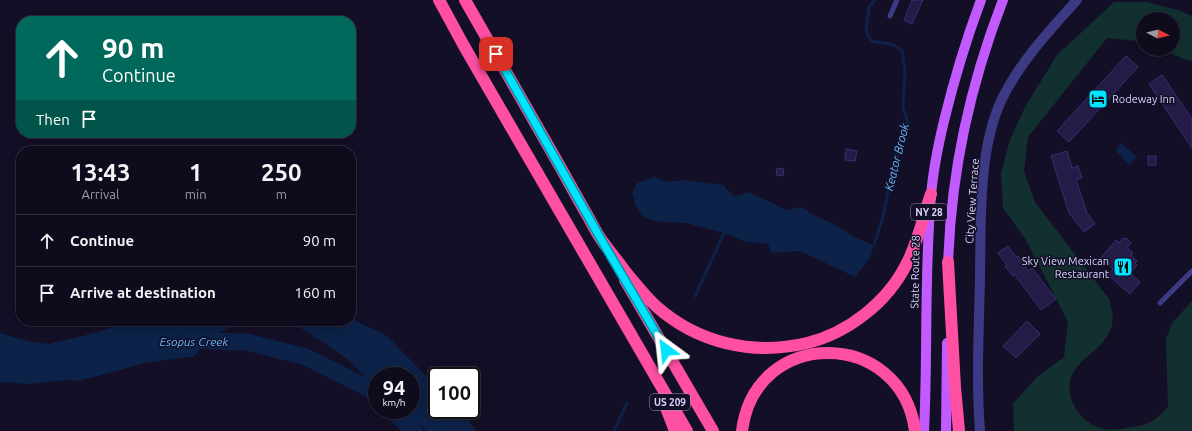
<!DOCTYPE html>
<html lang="en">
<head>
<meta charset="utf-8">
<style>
  body { margin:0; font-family:Ubuntu,sans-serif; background:#171425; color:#f1f3f6; height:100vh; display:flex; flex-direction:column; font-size:15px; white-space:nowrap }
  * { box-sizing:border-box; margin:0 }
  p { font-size:13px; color:#9b9ba3 }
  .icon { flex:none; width:22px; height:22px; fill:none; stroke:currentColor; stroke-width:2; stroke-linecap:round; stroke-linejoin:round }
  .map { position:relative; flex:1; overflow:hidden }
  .details { position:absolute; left:16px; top:146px; width:340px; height:180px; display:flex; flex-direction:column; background:#0e0b1c; border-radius:16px; box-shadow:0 2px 10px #0003,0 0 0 1px #2e2b3b }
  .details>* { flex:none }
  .banner { position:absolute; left:16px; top:16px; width:340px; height:122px; border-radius:16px; box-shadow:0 2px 10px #0003,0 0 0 1px #2e2b3b; background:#00695c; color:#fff; overflow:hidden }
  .needle { width:26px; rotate:97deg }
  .fabs { position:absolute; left:1136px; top:12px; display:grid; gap:8px }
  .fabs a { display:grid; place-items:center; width:44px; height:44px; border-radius:50%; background:#0e0b1c; box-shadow:0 2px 10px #0003,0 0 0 1px #2e2b3b; font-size:20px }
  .speed { position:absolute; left:368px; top:367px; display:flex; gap:8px; font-size:20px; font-weight:700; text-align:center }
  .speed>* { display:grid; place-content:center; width:52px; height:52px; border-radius:50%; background:#0e0b1c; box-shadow:0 2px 10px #0003,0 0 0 1px #2e2b3b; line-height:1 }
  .speed small { font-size:10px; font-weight:400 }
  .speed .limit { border:2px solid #111; border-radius:6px; background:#fff; color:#111 }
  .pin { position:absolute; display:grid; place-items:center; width:34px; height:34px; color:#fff; margin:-17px; border-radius:8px; box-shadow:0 2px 6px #0006 }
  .me { position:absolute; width:44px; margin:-22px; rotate:330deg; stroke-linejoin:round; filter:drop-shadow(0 0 3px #0008) }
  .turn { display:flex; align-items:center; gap:14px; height:84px; padding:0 20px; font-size:18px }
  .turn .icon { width:52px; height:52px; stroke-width:2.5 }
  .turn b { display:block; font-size:28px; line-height:34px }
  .then { display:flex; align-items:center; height:38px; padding:0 20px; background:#0003; gap:8px; font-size:15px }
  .eta { display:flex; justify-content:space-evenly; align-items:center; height:68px; text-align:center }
  .eta b { font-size:24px; font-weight:600; line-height:28px }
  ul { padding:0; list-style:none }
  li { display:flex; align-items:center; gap:12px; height:52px; padding:0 20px; border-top:1px solid #2e2b3b }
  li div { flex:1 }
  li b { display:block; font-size:15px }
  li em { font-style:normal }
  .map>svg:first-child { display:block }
  .green { fill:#12302f }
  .water { fill:#0c2248 }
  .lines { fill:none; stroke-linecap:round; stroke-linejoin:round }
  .stream { stroke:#0c2248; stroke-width:3 }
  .river { stroke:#0c2248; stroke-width:17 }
  .building { fill:#241b47; stroke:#3b2d73 }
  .service { stroke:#3d3a85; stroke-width:5 }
  .minor { stroke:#3d3a85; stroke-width:10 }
  .primary { stroke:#c25bff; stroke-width:10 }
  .motorway { stroke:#ff4fa3; stroke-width:12 }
  .route-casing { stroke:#0095a6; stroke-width:10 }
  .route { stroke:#00e5ff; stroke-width:7 }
  .labels { text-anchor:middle; stroke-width:3; stroke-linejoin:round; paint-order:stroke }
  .shield { fill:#130f26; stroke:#9e99be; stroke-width:1 }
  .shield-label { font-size:10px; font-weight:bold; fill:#d9d4ff }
  .poi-label { font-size:11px; fill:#d9d4ff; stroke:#130f26; text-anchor:start }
  .street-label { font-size:11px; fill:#d9d4ff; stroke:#130f26 }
  .water-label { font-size:12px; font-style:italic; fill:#62b6ff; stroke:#130f26 }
</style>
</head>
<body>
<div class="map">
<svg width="1192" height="431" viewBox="0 0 1192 431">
  <rect width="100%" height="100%" fill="#130f26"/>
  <path class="green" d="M1114 2H1147L1181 11 1192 16V62L1159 49H1173V19H1143V42L1138 41 1107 38 1028 137 1024 171 1035 202 1109 299C1112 310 1115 320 1110 331 1103 347 1087 354 1077 367 1058 389 1078 425 1105 429 1113 431 1124 428 1132 427 1150 425 1157 419 1168 407L1166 338 1173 322 1192 301V431H1014L1013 404 1037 377 1064 357 1068 322 1026 240 1003 208 1001 173 1010 140 1025 107 1057 55Z"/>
  <g class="water">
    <path d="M1121 143 1137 157 1130 165 1115 151Z"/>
    <path d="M654 177 666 182 686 180 723 185 734 196 741 195 747 192 760 197 786 210 802 207 812 214 836 225 856 238 874 245 870 258 855 277 800 251 771 253 768 244 747 242 724 233 686 223 660 222 646 218 637 209 632 193 637 183Z"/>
    <path d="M351 318C363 326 377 329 388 337L437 387V410H461L476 431H427L403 410H411V376H377V388L346 358 308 332 290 323 273 321H351Z"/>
    <path d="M135 321H264H247L215 334 201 347 197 354 192 357 179 358 145 363 102 375 77 381 67 380 30 384 0 382V333L12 337 33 342 49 344 86 335Z"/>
  </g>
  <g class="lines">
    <g class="stream">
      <path d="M874 245 883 217 893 165 902 148 908 123 903 107 905 72 902 50 891 44 871 41 866 30 869 7 875 0"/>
      <path d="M695 296 724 233"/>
      <path d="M614 431 627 403"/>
    </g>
    <g class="river">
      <path d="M185 340 246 342 306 357 368 388 377 396"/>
      <path d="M392 410 414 431"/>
    </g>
  </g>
  <g class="building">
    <path d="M912 0H923L912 24 904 20Z"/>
    <path d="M1126 56 1138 67 1069 142 1057 131Z"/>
    <path d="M1162 75 1192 119V148L1149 84Z"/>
    <path d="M846 149 857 151 855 161 845 160Z"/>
    <path d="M1067 151 1072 168 1078 166 1082 178 1076 180 1087 213 1095 224 1084 232 1069 213 1051 156Z"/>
    <rect x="1148" y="156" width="8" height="9"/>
    <path d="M777 168 784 169 783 176 776 175Z"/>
    <path d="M1123 238 1124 239 1126 238 1131 243 1127 248 1133 253 1131 255 1137 261 1135 263 1137 265 1130 273 1140 282 1130 294 1108 275 1113 269 1101 258 1116 240 1119 243Z"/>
    <path d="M1008 246 1016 257 1018 256 1028 271 1032 268 1056 299 1041 310 1015 275 1013 276 1005 266 1007 265 998 253Z"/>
    <path d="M1027 321 1040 334 1016 358 1003 346Z"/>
  </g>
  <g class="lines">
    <g class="service">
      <path d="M890 16 897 0"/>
      <path d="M1160 303 1192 271"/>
    </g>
    <path class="minor" d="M980 431C976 380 979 328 980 277 981 222 978 151 1001 101 1019 63 1049 31 1077 0"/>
    <g class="primary">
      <path d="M948 269C950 177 970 85 1003 0"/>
      <path d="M924 431C928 353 924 274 931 196 933 171 938 146 944 121 954 80 966 40 981 0"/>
      <path d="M946 431 947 343"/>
    </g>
    <g class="motorway">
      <path d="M439 0 464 46 687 431"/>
      <path d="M465 0C495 52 524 104 554 156 565 175 575 194 586 213 592 223 596 233 603 242 610 252 618 261 625 271 635 283 645 296 657 307 698 343 753 356 807 343 848 333 888 302 907 263 918 242 923 217 931 194"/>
      <path d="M948 262 955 387 959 431"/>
      <path d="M625 280 713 431"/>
      <path d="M665 405 675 431"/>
      <path d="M742 431C755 326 902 328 915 431"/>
    </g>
  </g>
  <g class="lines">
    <g class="route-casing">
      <path id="route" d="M496 54 602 241 666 350"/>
    </g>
    <use href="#route" class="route"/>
  </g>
  <defs>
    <g id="hotel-square" transform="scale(1)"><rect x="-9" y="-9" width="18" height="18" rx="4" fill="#00e5ff" stroke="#130f26"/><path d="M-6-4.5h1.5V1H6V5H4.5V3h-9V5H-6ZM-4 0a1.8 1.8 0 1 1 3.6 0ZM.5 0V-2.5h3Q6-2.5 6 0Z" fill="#111"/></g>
    <g id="restaurant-square" transform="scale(1)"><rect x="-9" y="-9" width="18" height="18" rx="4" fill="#00e5ff" stroke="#130f26"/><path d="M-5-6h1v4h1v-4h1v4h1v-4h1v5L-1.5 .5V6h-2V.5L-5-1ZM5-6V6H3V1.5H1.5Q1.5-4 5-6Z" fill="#111"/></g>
  </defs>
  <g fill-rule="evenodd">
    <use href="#hotel-square" x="1098" y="99"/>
    <use href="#restaurant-square" x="1123" y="267"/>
  </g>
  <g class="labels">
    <g class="shield">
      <rect x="911" y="204" width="36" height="16" rx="3"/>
      <rect x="650" y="394" width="40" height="16" rx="3"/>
    </g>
    <g class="shield-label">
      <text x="929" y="216">NY 28</text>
      <text x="670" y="406">US 209</text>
    </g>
    <g class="poi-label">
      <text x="1112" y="103">Rodeway Inn</text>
      <text x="1109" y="265" text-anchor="end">Sky View Mexican<tspan x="1109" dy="13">Restaurant</tspan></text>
    </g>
    <g class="street-label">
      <text transform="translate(972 201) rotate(-86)" y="4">City View Terrace</text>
      <text transform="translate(915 272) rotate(-89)" y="4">State Route 28</text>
    </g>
    <g class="water-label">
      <text transform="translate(897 157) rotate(-76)" y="4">Keator Brook</text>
      <text x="194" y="346">Esopus Creek</text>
    </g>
  </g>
</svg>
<div class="fabs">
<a><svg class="needle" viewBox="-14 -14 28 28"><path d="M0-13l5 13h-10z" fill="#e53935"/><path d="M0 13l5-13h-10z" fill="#9b9ba3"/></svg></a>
</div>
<div class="speed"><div>94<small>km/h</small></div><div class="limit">100</div></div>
<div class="pin" style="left:496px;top:54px;background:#d93025"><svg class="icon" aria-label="arrive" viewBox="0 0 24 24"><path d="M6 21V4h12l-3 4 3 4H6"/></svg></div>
<svg class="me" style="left:666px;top:350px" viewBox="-20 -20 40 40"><path d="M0-17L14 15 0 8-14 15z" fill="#00e5ff" stroke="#fff" stroke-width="4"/></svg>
<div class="banner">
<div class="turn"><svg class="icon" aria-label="ahead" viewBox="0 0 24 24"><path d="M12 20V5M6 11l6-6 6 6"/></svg><div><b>90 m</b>Continue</div></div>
<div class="then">Then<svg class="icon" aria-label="arrive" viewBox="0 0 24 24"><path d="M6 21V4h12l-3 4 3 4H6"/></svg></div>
</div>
<section class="details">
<div class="eta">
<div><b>13:43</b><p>Arrival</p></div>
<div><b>1</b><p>min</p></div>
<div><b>250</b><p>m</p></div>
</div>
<ul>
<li><svg class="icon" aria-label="ahead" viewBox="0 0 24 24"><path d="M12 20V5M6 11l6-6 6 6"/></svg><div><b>Continue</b></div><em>90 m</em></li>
<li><svg class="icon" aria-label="arrive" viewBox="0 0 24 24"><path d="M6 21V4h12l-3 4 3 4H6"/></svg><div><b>Arrive at destination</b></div><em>160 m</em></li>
</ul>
</section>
</div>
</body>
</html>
